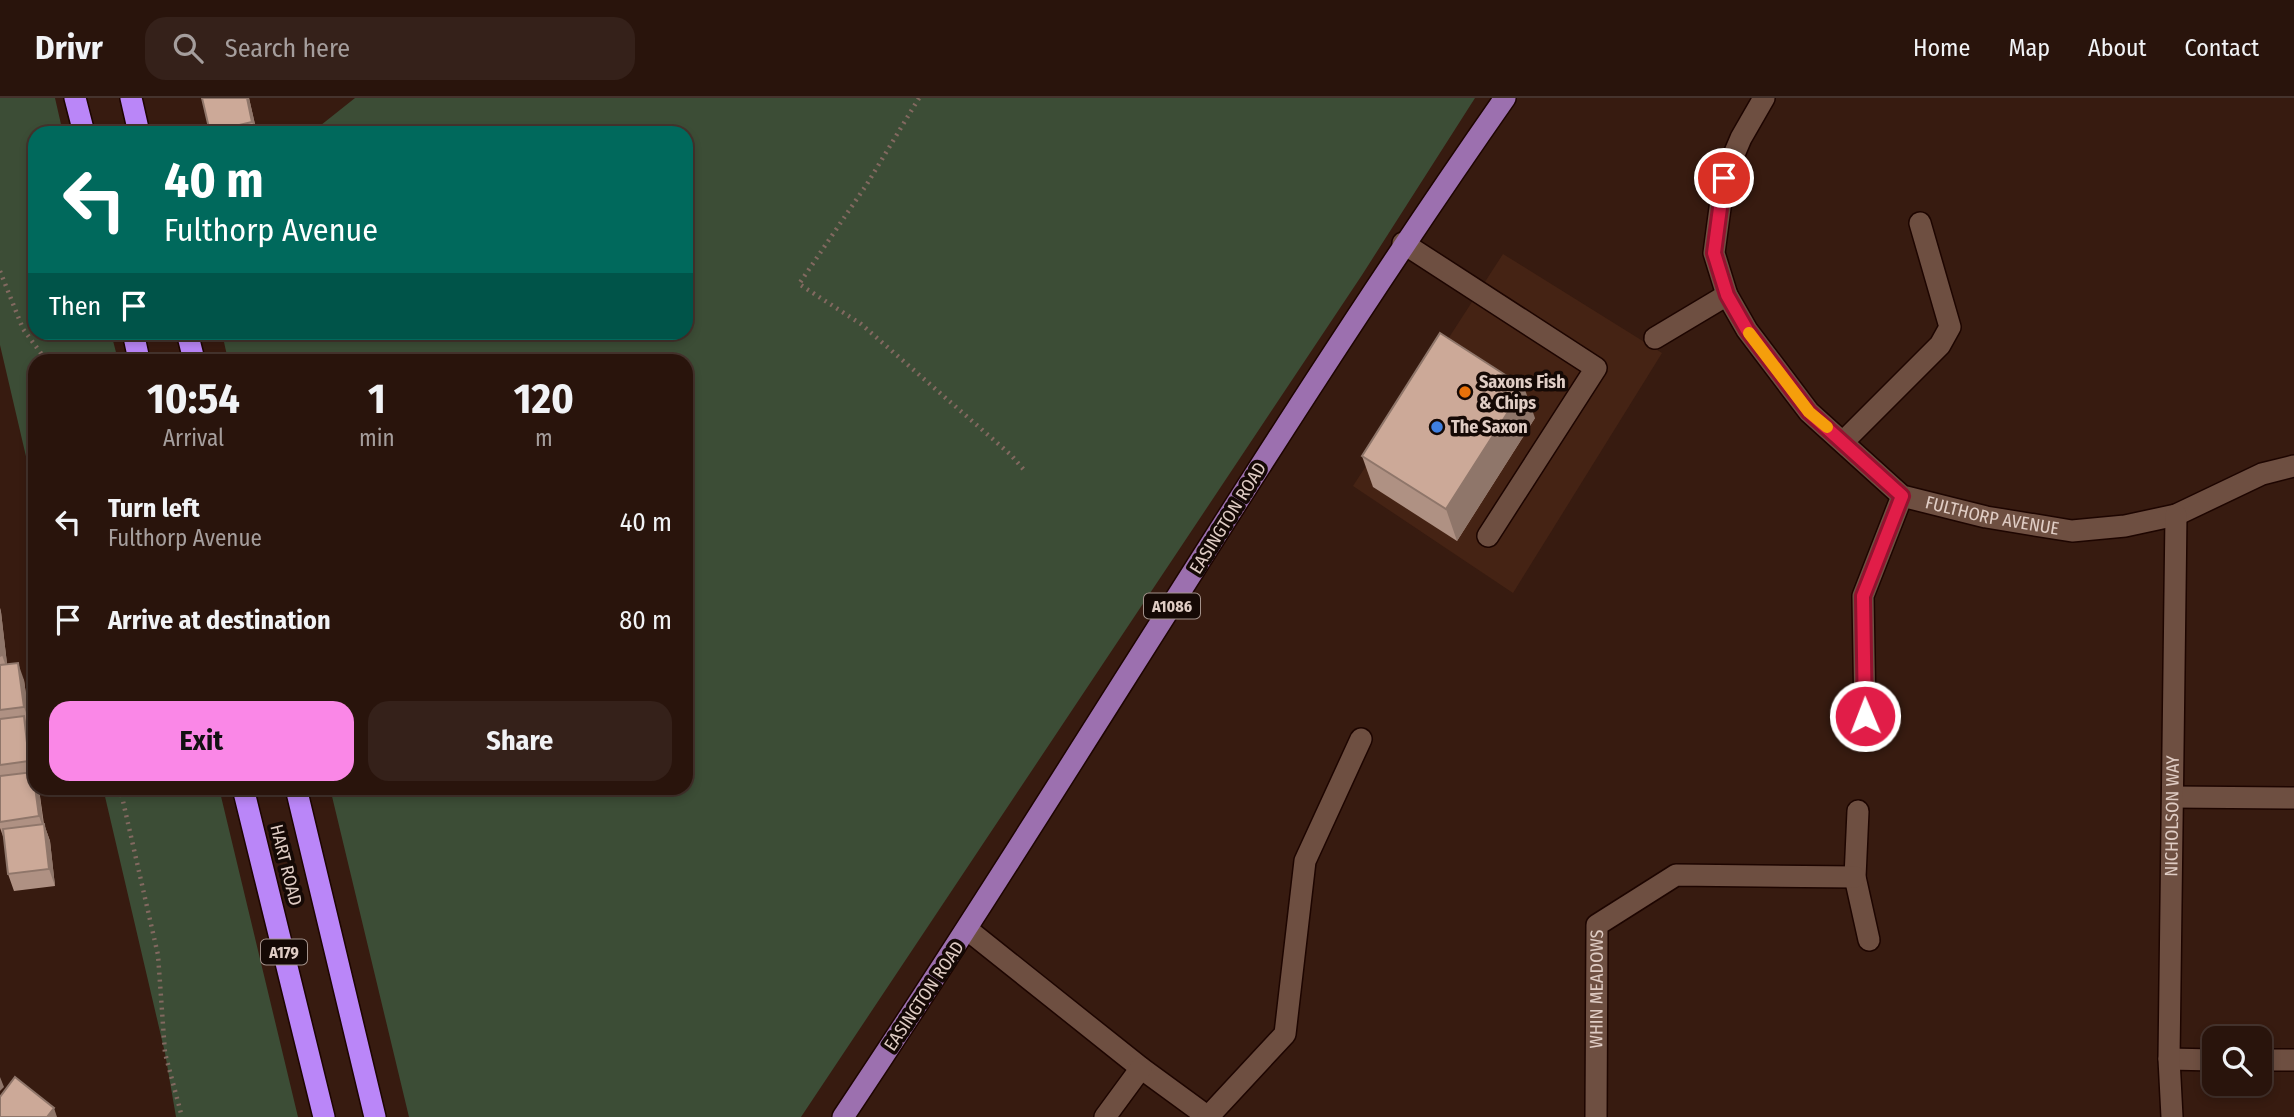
<!DOCTYPE html>
<html lang="en">
<head>
<meta charset="utf-8">
<style>
  body { margin:0; font-family:"Fira Sans Condensed",sans-serif; background:#35211a; color:#f1f3f6; height:100vh; display:flex; flex-direction:column; font-size:26px; white-space:nowrap }
  * { box-sizing:border-box; margin:0 }
  p { font-size:23px; color:#a59e9d }
  .icon { flex:none; width:38px; height:38px; fill:none; stroke:currentColor; stroke-width:2; stroke-linecap:round; stroke-linejoin:round }
  .map { position:relative; flex:1; overflow:hidden }
  .sheet { position:absolute; left:28px; top:256px; width:665px; height:441px; display:flex; flex-direction:column; background:#29140c; border-radius:21px; box-shadow:0 4px 10px #0003,0 0 0 2px #45332d }
  .sheet>* { flex:none }
  .hud { position:absolute; left:28px; top:28px; width:665px; height:214px; border-radius:21px; box-shadow:0 4px 10px #0003,0 0 0 2px #45332d; background:#00695c; color:#fff; overflow:hidden }
  .controls { position:absolute; left:2202px; top:928px; display:grid; gap:14px }
  .controls a { display:grid; place-items:center; width:70px; height:70px; border-radius:14px; background:#29140c; box-shadow:0 4px 10px #0003,0 0 0 2px #45332d; font-size:35px }
  .pin { position:absolute; display:grid; place-items:center; width:60px; height:60px; color:#fff; margin:-30px; border:4px solid #fff; border-radius:50%; box-shadow:0 2px 7px #0007 }
  .me { position:absolute; width:77px; margin:-38px; rotate:359deg; stroke-linejoin:round; filter:drop-shadow(0 0 5px #0008) }
  .turn { display:flex; align-items:center; gap:24px; height:147px; padding:0 21px; font-size:32px }
  .turn .icon { width:91px; height:91px; stroke-width:2.5 }
  .turn b { display:block; font-size:49px; line-height:60px }
  .then { display:flex; align-items:center; height:66px; padding:0 21px; background:#0003; gap:14px; font-size:26px }
  .eta { display:flex; justify-content:space-evenly; align-items:center; height:119px; text-align:center }
  .eta b { font-size:42px; font-weight:700; line-height:49px }
  .action { display:flex; gap:14px; margin-top:auto; padding:14px 21px }
  .action a { flex:1; height:80px; border-radius:21px; background:#fa87e7; color:#111; font-size:28px; font-weight:700; line-height:80px; text-align:center }
  .action a+a { background:#35211a; color:#f1f3f6 }
  ul { padding:0; list-style:none }
  li { display:flex; align-items:center; gap:21px; height:98px; padding:0 21px }
  li div { flex:1 }
  li b { display:block; font-size:26px }
  li em { font-style:normal }
  header { display:flex; align-items:center; gap:42px; box-sizing:border-box; height:98px; padding:0 35px; background:#29140c; border-bottom:2px solid #45332d }
  header strong { font-size:33px }
  nav { display:flex; gap:38px; margin-inline-start:auto; font-size:24px }
  .search { width:490px; height:63px; background:#35211a; display:flex; align-items:center; gap:18px; box-sizing:border-box; padding:0 24px; border-radius:21px; color:#a59e9d; font-size:26px }
  .map>svg:first-child { display:block }
  .built { fill:#452314 }
  .green { fill:#3c4d36 }
  .lines { fill:none; stroke-linecap:round; stroke-linejoin:round }
  .minor-casing { stroke:#1d0500; stroke-width:24 }
  .major-casing { stroke:#1d0500; stroke-width:24 }
  .highway-casing { stroke:#1d0500; stroke-width:24 }
  .path { stroke:#826960; stroke-width:4.5; stroke-dasharray:2 5; stroke-linecap:butt }
  .minor { stroke:#6e4f41; stroke-width:21 }
  .major { stroke:#9c70af; stroke-width:21 }
  .highway { stroke:#ba86f8; stroke-width:21 }
  .wall { fill:#af9183 }
  .shaded-wall { fill:#8f766a }
  .building { fill:#cca998; stroke:#8f766a; stroke-width:2 }
  .route-casing { stroke:#92132f; stroke-width:18 }
  .route { stroke:#e11d48; stroke-width:12 }
  .slow { stroke:#f59e0b; stroke-width:12 }
  .food-dot { fill:#e8710a; stroke:#150905; stroke-width:2.5 }
  .shop-dot { fill:#3f7fe0; stroke:#150905; stroke-width:2.5 }
  .labels { text-anchor:middle; stroke-width:7; stroke-linejoin:round; paint-order:stroke }
  .shield { fill:#150905; stroke:#a3928b; stroke-width:2 }
  .shield-label { font-size:16px; font-weight:bold; fill:#e0cdc5 }
  .poi-label { font-size:18px; font-weight:bold; fill:#e0cdc5; stroke:#150905; text-anchor:start }
  .street-label { font-size:18px; fill:#e0cdc5; stroke:#150905 }
</style>
</head>
<body>
<header>
<strong>Drivr</strong>
<div class="search"><svg class="icon" aria-label="search" viewBox="0 0 24 24"><circle cx="10" cy="10" r="6"/><path d="M15 15l6 6"/></svg>Search here</div>
<nav><a>Home</a><a>Map</a><a>About</a><a>Contact</a></nav>
</header>
<div class="map">
<svg width="2294" height="1019" viewBox="0 0 2294 1019">
  <rect width="100%" height="100%" fill="#371b10"/>
  <path class="built" d="M1503 156 1662 255 1513 495 1353 388Z"/>
  <g class="green">
    <path d="M0 0H55L63 35H35V234L111 235 118 262H35V397L0 247Z"/>
    <path d="M355 0H1475L1362 177 801 1019H409L330 690H686V262H228L222 235 686 234V35H311Z"/>
    <path d="M103 690H219L298 1019H176L165 955Z"/>
  </g>
  <g class="lines">
    <g class="minor-casing">
      <g id="minor">
        <path id="s1" d="M1764 0 1741 40 1724 80 1714 155 1727 197 1747 232 1809 314 1902 398 1986 419 2072 433 2125 428 2176 417 2262 376 2294 368"/>
        <path d="M1403 145 1596 270 1488 438"/>
        <path d="M1655 240 1727 197"/>
        <path d="M1844 343 1940 247 1950 229 1920 125"/>
        <path d="M1865 618 1863 498 1902 398"/>
        <path d="M2173 699 2294 700"/>
        <path d="M1858 713 1855 779 1869 842"/>
        <path d="M968 832 1141 970 1208 1019"/>
        <path d="M2169 961 2214 962"/>
        <path d="M2259 962H2294"/>
        <path d="M1105 1019 1141 970"/>
        <path d="M1208 1019 1285 936 1305 763 1361 641"/>
        <path id="s2" d="M1596 1019 1597 827 1676 777 1855 779"/>
        <path id="s3" d="M2172 1019 2169 961 2176 417"/>
      </g>
    </g>
    <g class="major-casing">
      <path id="major" d="M843 1019C1068 682 1273 332 1505 0"/>
    </g>
    <g class="highway-casing">
      <g id="highway">
        <path d="M75 0 84 35"/>
        <path d="M131 0 139 35"/>
        <path d="M133 234 139 262"/>
        <path d="M187 234 194 262"/>
        <path d="M243 690 324 1019"/>
        <path d="M296 690 375 1019"/>
      </g>
    </g>
    <g class="path">
      <path d="M919 0 867 86 799 186 861 226 1011 357 1024 372"/>
      <path d="M0 173 23 231 46 262"/>
      <path d="M120 690 158 857 165 955 182 1019"/>
    </g>
    <use href="#minor" class="minor"/>
    <use href="#major" class="major"/>
    <use href="#highway" class="highway"/>
  </g>
  <g class="wall">
    <path d="M202 0H249L257 35H211Z"/>
    <path d="M1535 320 1457 443 1373 389 1362 358Z"/>
    <path d="M0 510 1 514 7 566 24 582 30 626 27 627 30 635 35 677V690H38L39 691 44 726 50 743 55 788 14 793 8 776 4 741 0 730Z"/>
  </g>
  <g class="shaded-wall">
    <path d="M247 0H249L257 35 252 24Z"/>
    <path d="M1524 289 1535 320 1457 443 1446 411Z"/>
    <path d="M0 510 1 514 8 574 2 557 0 539Z"/>
    <path d="M18 565 24 582 30 626 24 609Z"/>
    <path d="M24 618 30 635 35 679 29 663Z"/>
    <path d="M33 674 35 680V690H38L39 691 44 732V726L50 743 55 788 49 771 45 735 39 718Z"/>
    <path d="M0 979 4 989 0 993Z"/>
    <path d="M54 1010 57 1019H47Z"/>
  </g>
  <g class="building">
    <path d="M202 0H247L252 24 210 34Z"/>
    <path d="M1440 235 1524 289 1446 411 1362 358Z"/>
    <path d="M0 539 2 557 0 558Z"/>
    <path d="M18 565 24 609 0 612V567Z"/>
    <path d="M24 618 29 663 0 667V621Z"/>
    <path d="M33 674 39 718 0 724V678Z"/>
    <path d="M44 726 49 771 8 776 3 731Z"/>
    <path d="M15 979 54 1010 47 1019H0V999Z"/>
  </g>
  <g class="lines">
    <g class="route-casing">
      <path id="route" d="M1724 80 1714 155 1727 197 1747 232 1809 314 1902 398 1863 498 1865 618"/>
    </g>
    <use href="#route" class="route"/>
    <path class="slow" d="M1749 235 1809 314 1827 329"/>
  </g>
  <circle class="food-dot" cx="1465" cy="294" r="7"/>
  <circle class="shop-dot" cx="1437" cy="329" r="7"/>
  <g class="labels">
    <g class="shield">
      <rect x="1144" y="495.5" width="56" height="25" rx="5"/>
      <rect x="261" y="841.5" width="46" height="25" rx="5"/>
    </g>
    <g class="shield-label">
      <text x="1172" y="514">A1086</text>
      <text x="284" y="860">A179</text>
    </g>
    <g class="poi-label">
      <text x="1479" y="290">Saxons Fish<tspan x="1479" dy="21">&amp; Chips</tspan></text>
      <text x="1451" y="335">The Saxon</text>
    </g>
    <g class="street-label">
      <text dy="6" stroke="none"><textPath href="#s1" startOffset="570">FULTHORP AVENUE</textPath></text>
      <text transform="translate(1228 420) rotate(-58)" y="6">EASINGTON ROAD</text>
      <text dy="6" stroke="none"><textPath href="#s3" startOffset="301">NICHOLSON WAY</textPath></text>
      <text transform="translate(286 767) rotate(76)" y="6">HART ROAD</text>
      <text dy="6" stroke="none"><textPath href="#s2" startOffset="128">WHIN MEADOWS</textPath></text>
      <text transform="translate(924 898) rotate(-56)" y="6">EASINGTON ROAD</text>
    </g>
  </g>
</svg>
<div class="controls">
<a><svg class="icon" aria-label="search" viewBox="0 0 24 24"><circle cx="10" cy="10" r="6"/><path d="M15 15l6 6"/></svg></a>
</div>
<div class="pin" style="left:1724px;top:80px;background:#d93025"><svg class="icon" aria-label="arrive" viewBox="0 0 24 24"><path d="M6 21V4h12l-3 4 3 4H6"/></svg></div>
<svg class="me" style="left:1865px;top:618px" viewBox="-20 -20 40 40"><circle r="17" fill="#e11d48" stroke="#fff" stroke-width="3"/><path d="M0-11L8 9 0 5-8 9z" fill="#fff"/></svg>
<div class="hud">
<div class="turn"><svg class="icon" aria-label="left" viewBox="0 0 24 24"><path d="M17 20v-9H6M10 6l-5 5 5 5"/></svg><div><b>40 m</b>Fulthorp Avenue</div></div>
<div class="then">Then<svg class="icon" aria-label="arrive" viewBox="0 0 24 24"><path d="M6 21V4h12l-3 4 3 4H6"/></svg></div>
</div>
<section class="sheet">
<div class="eta">
<div><b>10:54</b><p>Arrival</p></div>
<div><b>1</b><p>min</p></div>
<div><b>120</b><p>m</p></div>
</div>
<ul>
<li><svg class="icon" aria-label="left" viewBox="0 0 24 24"><path d="M17 20v-9H6M10 6l-5 5 5 5"/></svg><div><b>Turn left</b><p>Fulthorp Avenue</p></div><em>40 m</em></li>
<li><svg class="icon" aria-label="arrive" viewBox="0 0 24 24"><path d="M6 21V4h12l-3 4 3 4H6"/></svg><div><b>Arrive at destination</b></div><em>80 m</em></li>
</ul>
<div class="action"><a>Exit</a><a>Share</a></div>
</section>
</div>
</body>
</html>
